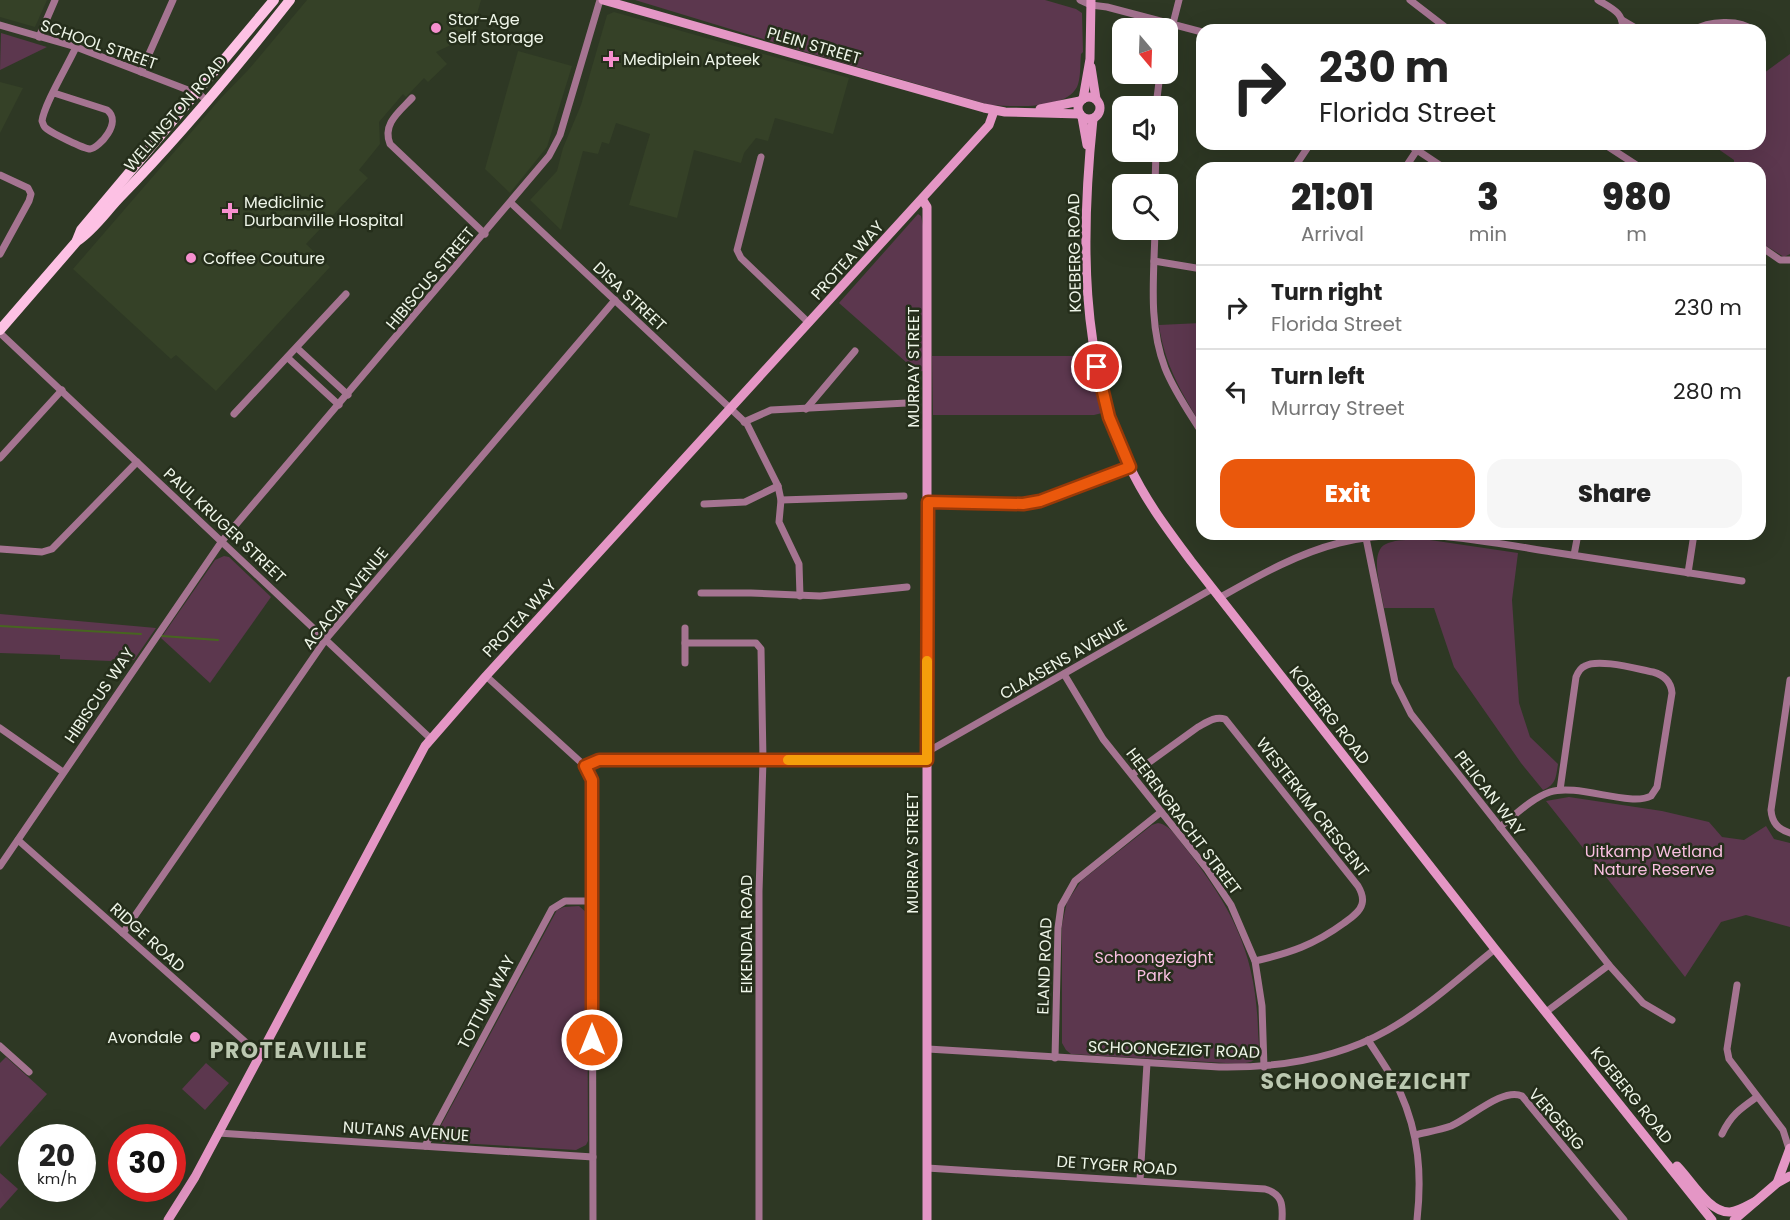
<!DOCTYPE html>
<html lang="en">
<head>
<meta charset="utf-8">
<style>
  body { margin:0; font-family:Poppins,sans-serif; background:#f6f6f6; color:#222; height:100vh; display:flex; flex-direction:column; font-size:22px; white-space:nowrap }
  * { box-sizing:border-box; margin:0 }
  p { font-size:20px; color:#767676 }
  .icon { flex:none; width:33px; height:33px; fill:none; stroke:currentColor; stroke-width:2; stroke-linecap:round; stroke-linejoin:round }
  .map { position:relative; flex:1; overflow:hidden }
  .details { position:absolute; left:1196px; top:162px; width:570px; height:378px; display:flex; flex-direction:column; background:#fff; border-radius:18px; box-shadow:0 6px 24px #0002 }
  .details>* { flex:none }
  .hud { position:absolute; left:1196px; top:24px; width:570px; height:126px; border-radius:18px; box-shadow:0 6px 24px #0002; background:#fff; color:#222; overflow:hidden }
  .needle { width:39px; rotate:161deg }
  .tools { position:absolute; left:1112px; top:18px; display:grid; gap:12px }
  .tools a { display:grid; place-items:center; width:66px; height:66px; border-radius:12px; background:#fff; box-shadow:0 6px 24px #0002; font-size:30px }
  .speed { position:absolute; left:18px; top:1124px; display:flex; gap:12px; font-size:30px; font-weight:700; text-align:center }
  .speed>* { display:grid; place-content:center; width:78px; height:78px; border-radius:50%; background:#fff; box-shadow:0 6px 24px #0002; line-height:1 }
  .speed small { font-size:15px; font-weight:400 }
  .speed .limit { border:9px solid #d22; background:#fff; color:#111 }
  .pin { position:absolute; display:grid; place-items:center; width:51px; height:51px; color:#fff; margin:-26px; border:3px solid #fff; border-radius:50%; box-shadow:0 2px 6px #0007 }
  .me { position:absolute; width:66px; margin:-33px; rotate:0deg; stroke-linejoin:round; filter:drop-shadow(0 0 4px #0008) }
  .turn { display:flex; align-items:center; gap:21px; height:126px; padding:0 24px; font-size:27px }
  .turn .icon { width:78px; height:78px; stroke-width:2.5 }
  .turn b { display:block; font-size:42px; line-height:51px }
  .eta { display:flex; justify-content:space-evenly; align-items:center; height:102px; text-align:center }
  .eta b { font-size:36px; font-weight:800; line-height:42px }
  .action { display:flex; gap:12px; margin-top:auto; padding:12px 24px }
  .action a { flex:1; height:69px; border-radius:18px; background:#ea580c; color:#fff; font-size:24px; font-weight:800; line-height:69px; text-align:center }
  .action a+a { background:#f6f6f6; color:#222 }
  ul { padding:0; list-style:none }
  li { display:flex; align-items:center; gap:18px; height:84px; padding:0 24px; border-top:2px solid #e0e0e0 }
  li div { flex:1 }
  li b { display:block; font-size:22px }
  li em { font-style:normal }
  .map>svg:first-child { display:block }
  .built { fill:#354127 }
  .green { fill:#5c374e }
  .lines { fill:none; stroke-linecap:round; stroke-linejoin:round }
  .stream { stroke:#476520; stroke-width:2 }
  .street { stroke:#a57491; stroke-width:7 }
  .secondary { stroke:#e496c5; stroke-width:9 }
  .primary { stroke:#fdc1e4; stroke-width:10 }
  .route-casing { stroke:#983908; stroke-width:15 }
  .route { stroke:#ea580c; stroke-width:10 }
  .slow { stroke:#f59e0b; stroke-width:10 }
  .poi-dot { fill:#f690cf; stroke:#252e1b; stroke-width:2 }
  .labels { text-anchor:middle; stroke-width:5; stroke-linejoin:round; paint-order:stroke }
  .poi-label { font-size:16px; fill:#eef5e8; stroke:#252e1b; text-anchor:start }
  .street-label { font-size:16px; fill:#eef5e8; stroke:#252e1b }
  .park-label { font-size:16px; fill:#f9bfe0; stroke:#252e1b }
  .district-label { font-size:22px; font-weight:bold; letter-spacing:1.5px; fill:#bbc8b0; stroke:#252e1b }
</style>
</head>
<body>
<div class="map">
<svg width="1790" height="1220" viewBox="0 0 1790 1220">
  <rect width="100%" height="100%" fill="#2e3824"/>
  <g class="built">
    <path d="M0 0H47L35 27 0 17Z"/>
    <path d="M307 0H481L472 31 468 37 436 52 447 64 428 82 424 78 406 97 403 94 379 122 380 144 359 170 368 178 306 244 330 267 216 391 176 355 171 359 73 269 220 99 250 68Z"/>
    <path d="M614 12 849 78 833 134 775 118 768 141 756 138 744 153 741 163 694 150 677 218 629 205 650 134 616 123 609 144 602 142 598 154 583 151 561 230 530 200 557 171 563 148 581 105 607 15Z"/>
    <path d="M518 51 572 66 547 147 510 193 485 169Z"/>
    <path d="M0 82 23 88 0 133Z"/>
  </g>
  <g class="green">
    <path d="M635 0H1045L1076 9 1082 13 1083 52 1081 54C1080 64 1081 78 1077 87 1064 111 1013 106 990 105L799 50Z"/>
    <path d="M1 33 47 47 0 70Z"/>
    <path d="M1790 54V254L1784 257 1760 242V168H1734V160L1711 144H1760V76Z"/>
    <path d="M918 214 921 216 923 226V371L915 370 839 303Z"/>
    <path d="M1201 323H1202L1201 425C1181 392 1164 363 1159 325Z"/>
    <path d="M932 356H1090L1103 410 1102 413 1094 415H933Z"/>
    <path d="M1430 540 1518 553 1512 600 1519 703 1530 737 1558 764C1556 777 1556 785 1543 790L1521 763 1454 667 1434 608H1384C1382 592 1368 552 1386 544 1398 538 1418 540 1430 540Z"/>
    <path d="M224 556 229 557 271 597 210 683 161 638 215 560Z"/>
    <path d="M0 614 156 628 134 660 113 659 111 661 60 659V655L0 653Z"/>
    <path d="M1569 797 1662 811 1709 822 1722 837 1744 840 1766 826 1774 839 1790 843V927L1746 915 1721 922 1685 977 1546 801Z"/>
    <path d="M1158 823C1171 825 1179 841 1187 850 1233 909 1256 955 1258 1030 1258 1038 1261 1051 1257 1057 1251 1066 1235 1063 1226 1063L1071 1054 1066 1050 1062 1043V925L1067 902 1081 881 1152 825Z"/>
    <path d="M579 906 587 913 588 1141 586 1145 576 1150 441 1142 437 1138V1133L557 910 564 907Z"/>
    <path d="M6 1057 47 1094 0 1147V1063Z"/>
    <path d="M206 1063 229 1083 205 1110 182 1089Z"/>
    <path d="M0 1173 18 1189 0 1209Z"/>
  </g>
  <g class="lines">
    <g class="stream">
      <path d="M0 626 141 634"/>
      <path d="M162 636 218 640"/>
    </g>
    <g class="street">
      <path d="M1080 0 1091 5 1107 7 1202 32"/>
      <path d="M1410 0 1449 30"/>
      <path d="M1598 0C1611 8 1625 13 1622 30"/>
      <path d="M1622 20 1639 30"/>
      <path d="M0 25 76 47 188 90 196 91 207 101"/>
      <path d="M1695 30C1707 21 1741 19 1752 30"/>
      <path d="M39 37 55 0"/>
      <path d="M1167 47 1179 0"/>
      <path d="M141 72 173 0"/>
      <path d="M54 93 107 110C123 122 99 148 90 149 84 149 52 133 47 129 43 127 44 125 42 121 44 104 68 65 76 47"/>
      <path d="M412 98C399 112 382 124 390 144L485 234"/>
      <path d="M1156 106 1160 74"/>
      <path d="M1408 144 1444 168"/>
      <path d="M1604 144 1641 168"/>
      <path d="M761 157 737 250 741 258 809 323"/>
      <path d="M1294 168 1310 144"/>
      <path d="M1405 168 1417 150"/>
      <path d="M0 175 28 188 31 194 29 201 0 254"/>
      <path d="M1155 184 1156 152"/>
      <path d="M511 203 747 424 778 486 781 500 779 522 799 564 800 596"/>
      <path d="M1155 230C1154 276 1148 324 1165 368 1174 391 1189 412 1202 433"/>
      <path d="M1760 246 1780 260H1790"/>
      <path d="M1154 261 1202 269"/>
      <path d="M0 333 431 739"/>
      <path d="M297 348 348 395"/>
      <path d="M288 358 339 405"/>
      <path d="M806 409 855 351"/>
      <path d="M234 414 346 294"/>
      <path d="M744 422 771 410 907 403"/>
      <path d="M0 458 62 390"/>
      <path d="M781 500 904 496"/>
      <path d="M928 502 1023 504 1040 502 1130 467"/>
      <path d="M704 504 745 502 778 486"/>
      <path d="M1366 538 1395 682 1411 714 1609 965 1643 1003 1672 1020"/>
      <path d="M0 549 42 552 52 549 137 462"/>
      <path d="M1574 555 1578 534"/>
      <path d="M1688 573 1694 534"/>
      <path d="M701 593H751L820 596 907 587"/>
      <path d="M1219 598C1258 576 1296 554 1339 543 1409 525 1483 541 1552 552 1616 562 1679 571 1742 581"/>
      <path d="M685 643H756L761 649 763 760 759 892V1220"/>
      <path d="M685 663V628"/>
      <path d="M1064 674 1103 739 1207 869 1231 905 1255 961 1262 1006 1264 1067"/>
      <path d="M486 676 585 766 592 780 593 1220"/>
      <path d="M1790 680 1771 810C1772 823 1778 829 1790 833"/>
      <path d="M0 728 63 772"/>
      <path d="M927 752 1212 589"/>
      <path d="M585 766 599 760H927"/>
      <path d="M1133 774 1198 727C1207 722 1215 716 1225 719L1358 886C1361 891 1364 897 1362 904 1360 912 1351 918 1344 923 1314 945 1290 953 1255 961"/>
      <path d="M1500 827C1515 815 1532 798 1550 792 1577 783 1630 807 1651 796L1657 787 1672 693C1671 681 1664 675 1653 672 1637 669 1598 658 1585 666 1580 668 1578 672 1576 677L1560 790"/>
      <path d="M18 840 259 1054"/>
      <path d="M0 866 222 541 549 156 560 135 600 0"/>
      <path d="M123 933 326 639 615 300"/>
      <path d="M1737 985 1727 1049 1729 1059 1783 1130 1789 1149"/>
      <path d="M1546 1012 1609 965"/>
      <path d="M1368 1040C1379 1057 1391 1074 1400 1092 1419 1134 1422 1175 1417 1220"/>
      <path d="M0 1046 29 1072"/>
      <path d="M928 1049 1219 1067C1277 1068 1337 1059 1388 1030 1427 1008 1460 977 1495 949"/>
      <path d="M1055 1058 1058 928 1061 906 1075 881 1161 812"/>
      <path d="M218 1133 593 1157"/>
      <path d="M1722 1134C1731 1115 1740 1109 1757 1097"/>
      <path d="M1415 1135C1427 1132 1440 1130 1451 1126 1470 1118 1503 1087 1522 1096L1624 1220"/>
      <path d="M425 1146 552 909 565 901H592"/>
      <path d="M927 1168 1265 1189C1282 1194 1283 1204 1282 1220"/>
      <path d="M1140 1180 1147 1063"/>
    </g>
    <g class="secondary">
      <path d="M603 0 984 108 1005 112 1080 114"/>
      <path d="M1091 67 1096 99"/>
      <circle cx="1089" cy="108" r="11"/>
      <path d="M1083 99 1090 59 1091 0"/>
      <path d="M1040 109 1080 101"/>
      <path d="M1082 117 1087 145"/>
      <path d="M1093 119C1081 233 1079 359 1129 465 1145 500 1168 530 1191 561L1495 949 1712 1220"/>
      <path d="M922 199 927 207V1220"/>
      <path d="M1677 1166C1691 1180 1709 1213 1730 1212 1739 1211 1748 1205 1756 1201"/>
      <path d="M1777 1183 1790 1148"/>
      <path d="M168 1220 195 1177 425 746 486 676 989 125 994 111"/>
      <path d="M1734 1220 1777 1183 1790 1176"/>
    </g>
    <g class="primary">
      <path d="M77 240 81 230 274 0"/>
      <path d="M0 330 77 241C95 229 107 210 122 195 182 134 237 67 290 0"/>
    </g>
  </g>
  <g class="lines">
    <g class="route-casing">
      <path id="route" d="M592 1040V780L585 766 599 760H927L928 502 1023 504 1040 501 1130 467 1109 417 1097 367"/>
    </g>
    <use href="#route" class="route"/>
    <path class="slow" d="M788 760H927V661"/>
  </g>
  <g class="poi-dot">
    <circle cx="436" cy="28" r="6"/>
    <path d="M608 50h6v6h6v6h-6v6h-6v-6h-6v-6h6z"/>
    <path d="M227 202h6v6h6v6h-6v6h-6v-6h-6v-6h6z"/>
    <circle cx="191" cy="258" r="6"/>
    <circle cx="195" cy="1037" r="6"/>
  </g>
  <g class="labels">
    <g class="poi-label">
      <text x="448" y="25">Stor-Age<tspan x="448" dy="18">Self Storage</tspan></text>
      <text x="623" y="65">Mediplein Apteek</text>
      <text x="244" y="208">Mediclinic<tspan x="244" dy="18">Durbanville Hospital</tspan></text>
      <text x="203" y="264">Coffee Couture</text>
      <text x="183" y="1043" text-anchor="end">Avondale</text>
    </g>
    <g class="street-label">
      <text transform="translate(99 44) rotate(19)" y="6">SCHOOL STREET</text>
      <text transform="translate(814 45) rotate(16)" y="6">PLEIN STREET</text>
      <text transform="translate(175 113) rotate(-49)" y="6">WELLINGTON ROAD</text>
      <text transform="translate(1074 253) rotate(-91)" y="6">KOEBERG ROAD</text>
      <text transform="translate(847 260) rotate(-48)" y="6">PROTEA WAY</text>
      <text transform="translate(430 278) rotate(-50)" y="6">HIBISCUS STREET</text>
      <text transform="translate(630 296) rotate(43)" y="6">DISA STREET</text>
      <text transform="translate(913 367) rotate(-90)" y="6">MURRAY STREET</text>
      <text transform="translate(225 525) rotate(43)" y="6">PAUL KRUGER STREET</text>
      <text transform="translate(345 598) rotate(-51)" y="6">ACACIA AVENUE</text>
      <text transform="translate(519 618) rotate(-47)" y="6">PROTEA WAY</text>
      <text transform="translate(1063 659) rotate(-30)" y="6">CLAASENS AVENUE</text>
      <text transform="translate(99 695) rotate(-56)" y="6">HIBISCUS WAY</text>
      <text transform="translate(1330 715) rotate(52)" y="6">KOEBERG ROAD</text>
      <text transform="translate(1490 793) rotate(52)" y="6">PELICAN WAY</text>
      <text transform="translate(1313 807) rotate(52)" y="6">WESTERKIM CRESCENT</text>
      <text transform="translate(1184 821) rotate(53)" y="6">HEERENGRACHT STREET</text>
      <text transform="translate(912 853) rotate(-90)" y="6">MURRAY STREET</text>
      <text transform="translate(746 934) rotate(-90)" y="6">EIKENDAL ROAD</text>
      <text transform="translate(148 937) rotate(42)" y="6">RIDGE ROAD</text>
      <text transform="translate(1044 966) rotate(-88)" y="6">ELAND ROAD</text>
      <text transform="translate(486 1002) rotate(-62)" y="6">TOTTUM WAY</text>
      <text transform="translate(1174 1049) rotate(2)" y="6">SCHOONGEZIGT ROAD</text>
      <text transform="translate(1632 1095) rotate(51)" y="6">KOEBERG ROAD</text>
      <text transform="translate(1557 1119) rotate(49)" y="6">VERGESIG</text>
      <text transform="translate(406 1131) rotate(4)" y="6">NUTANS AVENUE</text>
      <text transform="translate(1117 1165) rotate(4)" y="6">DE TYGER ROAD</text>
    </g>
    <g class="park-label">
      <text x="1654" y="857">Uitkamp Wetland<tspan x="1654" dy="18">Nature Reserve</tspan></text>
      <text x="1154" y="963">Schoongezight<tspan x="1154" dy="18">Park</tspan></text>
    </g>
    <g class="district-label">
      <text x="289" y="1058">PROTEAVILLE</text>
      <text x="1366" y="1089">SCHOONGEZICHT</text>
    </g>
  </g>
</svg>
<div class="tools">
<a><svg class="needle" viewBox="-14 -14 28 28"><path d="M0-13l5 13h-10z" fill="#e53935"/><path d="M0 13l5-13h-10z" fill="#767676"/></svg></a>
<a><svg class="icon" aria-label="sound" viewBox="0 0 24 24"><path d="M4 9h4l5-4v14l-5-4H4zM17 9q2 3 0 6"/></svg></a>
<a><svg class="icon" aria-label="search" viewBox="0 0 24 24"><circle cx="10" cy="10" r="6"/><path d="M15 15l6 6"/></svg></a>
</div>
<div class="speed"><div>20<small>km/h</small></div><div class="limit">30</div></div>
<div class="pin" style="left:1097px;top:367px;background:#d93025"><svg class="icon" aria-label="arrive" viewBox="0 0 24 24"><path d="M6 21V4h12l-3 4 3 4H6"/></svg></div>
<svg class="me" style="left:592px;top:1040px" viewBox="-20 -20 40 40"><circle r="17" fill="#ea580c" stroke="#fff" stroke-width="3"/><path d="M0-11L8 9 0 5-8 9z" fill="#fff"/></svg>
<div class="hud">
<div class="turn"><svg class="icon" aria-label="right" viewBox="0 0 24 24"><path d="M7 20v-9h11M14 6l5 5-5 5"/></svg><div><b>230 m</b>Florida Street</div></div>
</div>
<section class="details">
<div class="eta">
<div><b>21:01</b><p>Arrival</p></div>
<div><b>3</b><p>min</p></div>
<div><b>980</b><p>m</p></div>
</div>
<ul>
<li><svg class="icon" aria-label="right" viewBox="0 0 24 24"><path d="M7 20v-9h11M14 6l5 5-5 5"/></svg><div><b>Turn right</b><p>Florida Street</p></div><em>230 m</em></li>
<li><svg class="icon" aria-label="left" viewBox="0 0 24 24"><path d="M17 20v-9H6M10 6l-5 5 5 5"/></svg><div><b>Turn left</b><p>Murray Street</p></div><em>280 m</em></li>
</ul>
<div class="action"><a>Exit</a><a>Share</a></div>
</section>
</div>
</body>
</html>
